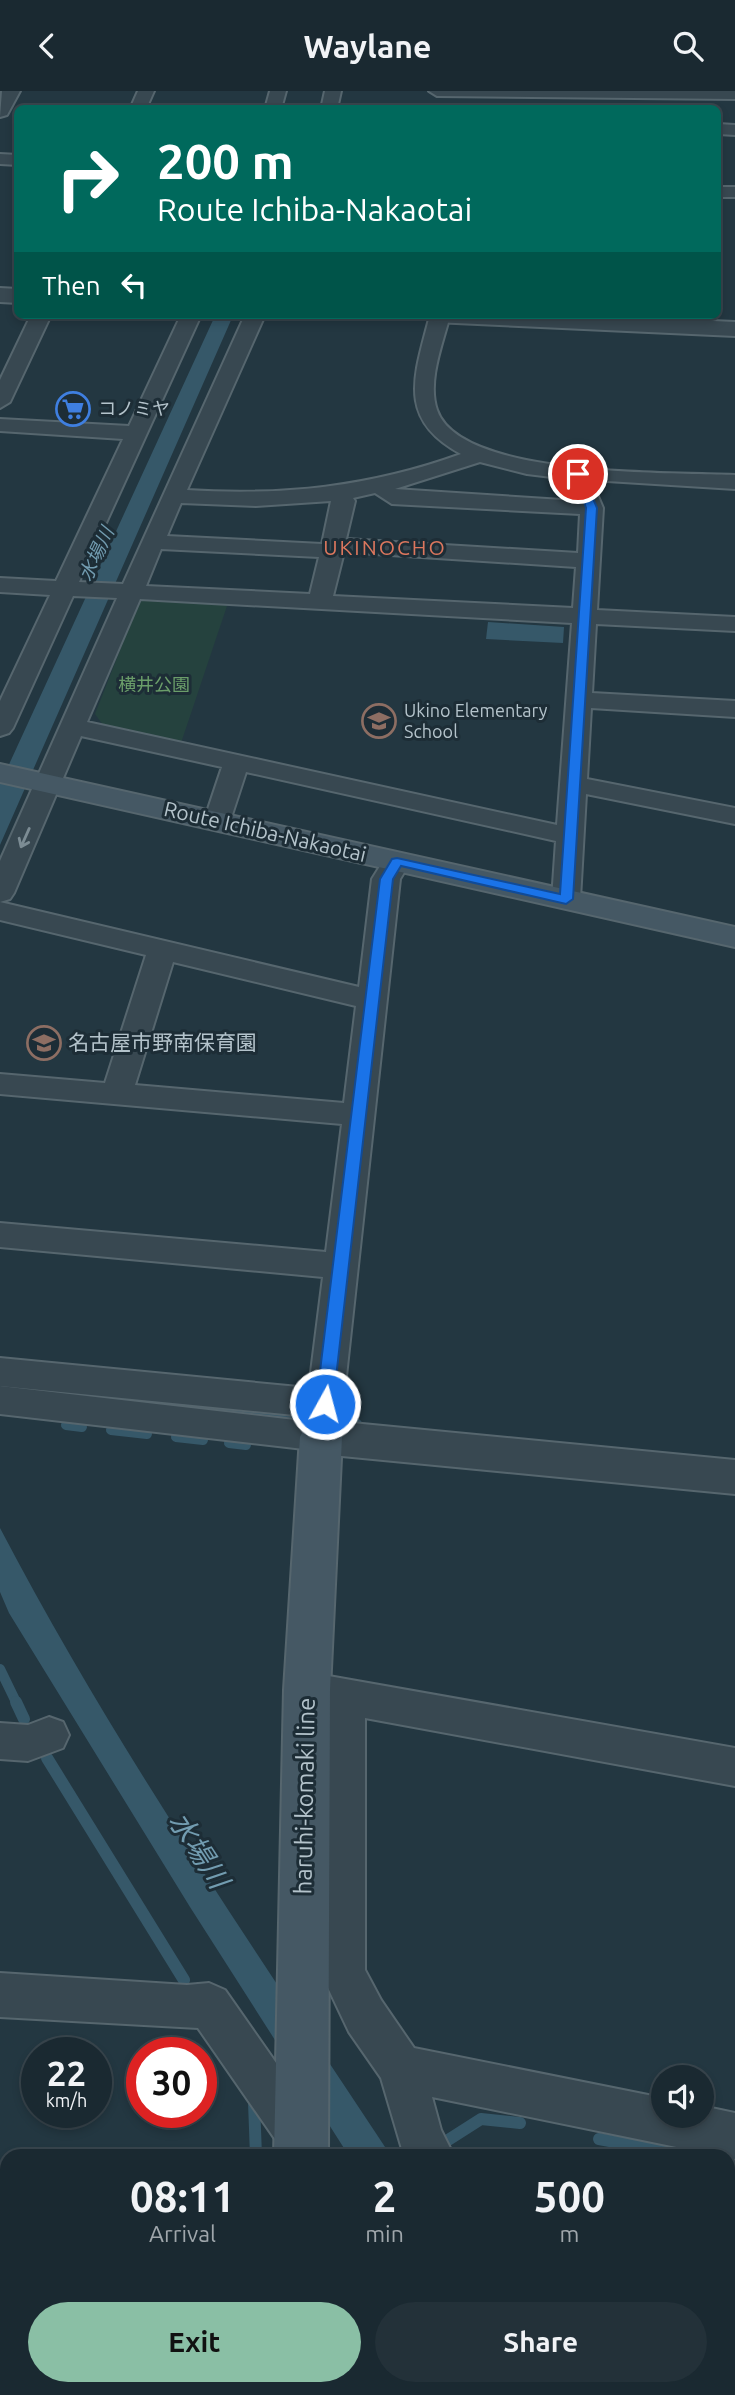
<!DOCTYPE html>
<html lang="en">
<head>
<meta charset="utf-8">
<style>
  body { margin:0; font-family:Ubuntu,"Noto Sans JP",sans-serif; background:#233139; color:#f1f3f6; height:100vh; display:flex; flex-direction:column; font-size:26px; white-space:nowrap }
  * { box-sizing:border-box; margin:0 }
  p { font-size:23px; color:#9fa6ab }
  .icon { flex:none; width:38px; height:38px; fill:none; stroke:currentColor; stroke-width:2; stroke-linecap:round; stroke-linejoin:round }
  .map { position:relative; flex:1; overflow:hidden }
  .sheet { position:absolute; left:0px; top:2058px; width:735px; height:247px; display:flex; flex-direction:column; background:#1a2931; border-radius:21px 21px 0 0; box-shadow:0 4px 10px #0003,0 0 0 2px #38454d }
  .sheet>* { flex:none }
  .hud { position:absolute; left:14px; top:14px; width:707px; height:214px; border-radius:10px; box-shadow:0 4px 10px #0003,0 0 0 2px #38454d; background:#00695c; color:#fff; overflow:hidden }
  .controls { position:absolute; left:651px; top:1974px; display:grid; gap:14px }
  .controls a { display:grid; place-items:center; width:63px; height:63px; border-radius:50%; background:#1a2931; box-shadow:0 4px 10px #0003,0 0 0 2px #38454d; font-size:35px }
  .speed { position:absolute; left:21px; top:1946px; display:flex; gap:14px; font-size:35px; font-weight:700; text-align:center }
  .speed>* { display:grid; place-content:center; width:91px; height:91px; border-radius:50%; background:#1a2931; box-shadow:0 4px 10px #0003,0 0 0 2px #38454d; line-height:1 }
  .speed small { font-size:18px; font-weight:400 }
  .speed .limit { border:10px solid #d22; background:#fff; color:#111 }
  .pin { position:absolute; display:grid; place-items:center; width:60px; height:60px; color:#fff; margin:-30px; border:4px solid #fff; border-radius:50%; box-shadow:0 2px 7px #0007 }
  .me { position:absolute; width:77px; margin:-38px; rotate:7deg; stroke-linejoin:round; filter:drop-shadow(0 0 5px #0008) }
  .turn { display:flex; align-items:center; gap:24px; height:147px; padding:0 28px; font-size:32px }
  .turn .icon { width:91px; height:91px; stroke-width:2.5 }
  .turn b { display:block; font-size:49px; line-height:60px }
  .then { display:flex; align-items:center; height:66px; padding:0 28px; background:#0003; gap:14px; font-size:26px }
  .eta { display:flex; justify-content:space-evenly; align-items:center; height:119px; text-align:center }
  .eta b { font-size:42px; font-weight:700; line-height:49px }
  .action { display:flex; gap:14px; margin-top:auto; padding:14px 28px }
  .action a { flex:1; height:80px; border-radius:42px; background:#8abfa5; color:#111; font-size:28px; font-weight:700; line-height:80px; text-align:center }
  .action a+a { background:#233139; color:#f1f3f6 }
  header { display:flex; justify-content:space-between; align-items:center; height:91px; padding:0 28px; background:#1a2931; font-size:32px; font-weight:700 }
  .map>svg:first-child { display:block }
  .green { fill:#25423e }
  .water { fill:#365869 }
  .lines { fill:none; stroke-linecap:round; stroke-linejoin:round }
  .stream-far1 { stroke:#365869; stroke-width:10 }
  .stream { stroke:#365869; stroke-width:12 }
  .minor-casing { stroke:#56666e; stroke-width:4 }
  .tertiary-casing { stroke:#56666e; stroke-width:4 }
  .secondary-casing { stroke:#56666e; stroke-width:4 }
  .minor { fill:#384851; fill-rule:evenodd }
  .tertiary { fill:#384851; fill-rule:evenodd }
  .secondary { fill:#455864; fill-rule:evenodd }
  .oneway { stroke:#7c8c94 }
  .route { fill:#1a73e8; stroke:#114b97; stroke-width:2 }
  .labels { text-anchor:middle; stroke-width:6; stroke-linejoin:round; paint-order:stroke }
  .far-poi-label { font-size:18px; fill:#b4c3cb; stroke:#1d2d36; text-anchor:start }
  .far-park-label { font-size:18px; fill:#6b9e6a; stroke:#1d2d36 }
  .far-water-label { font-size:19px; font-style:italic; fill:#729cb0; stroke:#1d2d36 }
  .far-quarter-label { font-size:21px; letter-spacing:2px; fill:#dc775e; stroke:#1d2d36 }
  .street-label { font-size:21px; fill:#b4c3cb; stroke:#1d2d36 }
  .poi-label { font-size:21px; fill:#b4c3cb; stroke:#1d2d36; text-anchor:start }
  .near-street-label { font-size:24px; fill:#b4c3cb; stroke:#1d2d36 }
  .near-water-label { font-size:28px; font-style:italic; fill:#729cb0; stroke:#1d2d36 }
</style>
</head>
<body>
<header><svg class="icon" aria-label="back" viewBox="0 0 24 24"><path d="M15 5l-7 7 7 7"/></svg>Waylane<svg class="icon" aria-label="search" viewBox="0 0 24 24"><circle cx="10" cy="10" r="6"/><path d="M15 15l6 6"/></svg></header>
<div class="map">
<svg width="735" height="2304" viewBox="0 0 735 2304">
  <rect width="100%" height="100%" fill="#233741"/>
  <path class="green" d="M151 507 228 512 181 652 103 634 95 623 139 511Z"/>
  <g class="water">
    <path d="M207 224H242L241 227H232L0 754V693L214 227 204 226Z"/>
    <path d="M488 531 564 536 563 552 486 548Z"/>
    <path d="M0 1437C114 1655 255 1859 391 2065H349L190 1816 9 1522 0 1501Z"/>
  </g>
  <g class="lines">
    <g class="stream-far1">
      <path d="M51 1300 357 1333"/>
      <path d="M66 1334 82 1336"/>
      <path d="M111 1339 147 1343"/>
      <path d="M176 1346 203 1349"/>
      <path d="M229 1352 246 1354"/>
      <path d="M0 1578 17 1613"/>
    </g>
    <g class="stream">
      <path d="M16 1611 24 1628"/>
      <path d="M47 1667 184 1889"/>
      <path d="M254 2011 256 2065"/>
      <path d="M599 2048 691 2065"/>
      <path d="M423 2065 481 2028 520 2032"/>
      <path d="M732 2073 735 2074"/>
      <path d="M260 2298V2304"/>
    </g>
    <g class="minor-casing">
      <g id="minor">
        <path d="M138 0H154L146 18H130Z"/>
        <path d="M270 0H286L281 18H265Z"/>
        <path d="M325 0H341L337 18H321Z"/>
        <path d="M429 0H735V8L437 5Z"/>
        <path d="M718 33 735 34V44L718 43Z"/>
        <path d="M0 63 18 64V74L0 73Z"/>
        <rect x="718" y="96" width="17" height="10"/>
        <path d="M31 224H51L10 311 0 317V289Z"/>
        <path d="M181 224H201L79 491 123 493 245 224H265L187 399C282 405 370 396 461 363 395 328 415 283 430 224H450C443 252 427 290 437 319 460 387 673 381 735 384V398L591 389 603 417 597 519 735 526V540L596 533 592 602 735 610V626L591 617 587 688 735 717V733L586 703 580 808 576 814 566 817 556 814 552 808 556 750 246 681 230 730 227 736H207L204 730 222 676 81 645 14 802 10 808 0 811V770L117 507 73 505 13 637 9 642 0 645V610L50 504 0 501V487L56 490 123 348 0 340V328L129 335ZM480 371 527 383 568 388 578 410 395 398ZM375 402 392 413 580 423 578 462 346 448 355 410 353 407ZM331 410 322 453 167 445 181 412 256 415ZM161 458 319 466 310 503 146 495ZM344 461 576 476 573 517 333 505ZM140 508 572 532 557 734 87 631Z"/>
        <path d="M397 762 407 764 411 770 400 788 343 1313 338 1323 325 1327 0 1295V1267L309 1297 323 1186 0 1156V1132L326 1161 342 1033 0 1003V983L105 992 146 864 0 829V811L359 896 372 788 387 764ZM173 871 356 915 344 1012 135 994Z"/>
        <path d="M0 1295 321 1332 334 1336 339 1346 334 1356 321 1360 0 1323Z"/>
        <path d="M323 1584 735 1657V1695L365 1627V1879L381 1909 414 1957 663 2007V2025H702V2015L735 2022V2068L432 2006 441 2039 454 2065H404L381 1987 349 1941 321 1882 325 1620 309 1614 303 1602 309 1590Z"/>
        <path d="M49 1626 63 1631 69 1644 63 1657 28 1670 0 1668V1632L28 1634Z"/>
        <path d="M0 1882 187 1894 209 1892 225 1899 316 2029 323 2045 316 2061 308 2065 284 2061 198 1937 0 1926Z"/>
        <rect x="0" y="2179" width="7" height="48"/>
        <path d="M424 2298H476L478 2304H426Z"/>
        <path d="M561 2298H613L615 2304H563Z"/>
      </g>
    </g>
    <g class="tertiary-casing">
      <g id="tertiary">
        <path d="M2 0H20L7 24 0 26Z"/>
        <path d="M0 197 18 198V212L0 211Z"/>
        <path d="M423 224H580L735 231V245L434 231Z"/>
        <path d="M321 1329 735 1369V1403L321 1363 306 1358 300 1346 306 1334Z"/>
      </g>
    </g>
    <g class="secondary-casing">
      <g id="secondary">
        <path d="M0 673 735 836V856L0 691Z"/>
        <path d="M321 1329 336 1334 342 1346 330 1599 328 2065H274L284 1599 300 1346 306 1334Z"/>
        <rect x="270" y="2298" width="58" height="6"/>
      </g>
    </g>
    <use href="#minor" class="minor"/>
    <use href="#tertiary" class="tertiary"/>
    <use href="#secondary" class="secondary"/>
  </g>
  <defs><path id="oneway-shaft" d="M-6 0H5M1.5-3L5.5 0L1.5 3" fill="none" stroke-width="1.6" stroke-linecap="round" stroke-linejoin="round" transform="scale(1.75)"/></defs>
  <use class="oneway" href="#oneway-shaft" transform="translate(25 747) rotate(114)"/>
  <path class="route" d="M574 381 583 383 597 417 573 808 566 813 401 775 393 788 333 1313 325 1320 316 1313 380 788 392 768 397 767 560 803 586 417Z"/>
  <defs>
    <g id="supermarket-ring" transform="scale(1.75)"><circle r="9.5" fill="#1d2d36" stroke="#3f7fe0" stroke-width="1.5"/><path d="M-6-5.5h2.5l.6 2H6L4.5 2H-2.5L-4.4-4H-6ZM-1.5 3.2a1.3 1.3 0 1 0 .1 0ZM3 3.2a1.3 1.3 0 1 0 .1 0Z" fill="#3f7fe0"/></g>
    <g id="school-ring" transform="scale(1.75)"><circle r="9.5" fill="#1d2d36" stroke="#8d6e63" stroke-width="1.5"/><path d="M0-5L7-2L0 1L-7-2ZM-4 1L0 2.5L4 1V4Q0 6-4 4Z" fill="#8d6e63"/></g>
  </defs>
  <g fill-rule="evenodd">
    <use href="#supermarket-ring" x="73" y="318"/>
    <use href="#school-ring" x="379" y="630"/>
    <use href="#school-ring" x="44" y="952"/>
  </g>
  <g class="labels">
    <g class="far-poi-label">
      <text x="98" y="324">コノミヤ</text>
      <text x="404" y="626">Ukino Elementary<tspan x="404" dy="21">School</tspan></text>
    </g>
    <g class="far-park-label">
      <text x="154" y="600">横井公園</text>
    </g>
    <g class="far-water-label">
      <text transform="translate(96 463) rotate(-65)" y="7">水場川</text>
    </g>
    <g class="far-quarter-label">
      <text x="385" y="464">UKINOCHO</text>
    </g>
    <g class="street-label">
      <text transform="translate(265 741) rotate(13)" y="7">Route Ichiba-Nakaotai</text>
    </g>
    <g class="poi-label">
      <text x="68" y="959">名古屋市野南保育園</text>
    </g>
    <g class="near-street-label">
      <text transform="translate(305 1705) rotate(-89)" y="8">haruhi-komaki line</text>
    </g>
    <g class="near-water-label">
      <text transform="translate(199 1759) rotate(57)" y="10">水場川</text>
    </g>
  </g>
</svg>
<div class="controls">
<a><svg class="icon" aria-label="sound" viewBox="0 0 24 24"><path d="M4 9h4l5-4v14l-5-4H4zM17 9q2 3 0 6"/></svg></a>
</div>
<div class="speed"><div>22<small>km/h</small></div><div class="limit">30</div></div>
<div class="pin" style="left:578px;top:383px;background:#d93025"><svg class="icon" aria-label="arrive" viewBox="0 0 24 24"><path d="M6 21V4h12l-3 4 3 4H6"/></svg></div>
<svg class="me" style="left:325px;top:1313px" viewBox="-20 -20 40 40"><circle r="17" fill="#1a73e8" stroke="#fff" stroke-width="3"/><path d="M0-11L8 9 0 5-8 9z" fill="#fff"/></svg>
<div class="hud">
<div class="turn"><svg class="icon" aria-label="right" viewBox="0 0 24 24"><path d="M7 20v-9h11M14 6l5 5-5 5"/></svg><div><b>200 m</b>Route Ichiba-Nakaotai</div></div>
<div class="then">Then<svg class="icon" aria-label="left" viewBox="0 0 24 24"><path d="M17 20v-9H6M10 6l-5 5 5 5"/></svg></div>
</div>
<section class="sheet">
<div class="eta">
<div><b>08:11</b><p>Arrival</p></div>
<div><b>2</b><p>min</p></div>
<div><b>500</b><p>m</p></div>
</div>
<div class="action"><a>Exit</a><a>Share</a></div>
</section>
</div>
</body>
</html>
